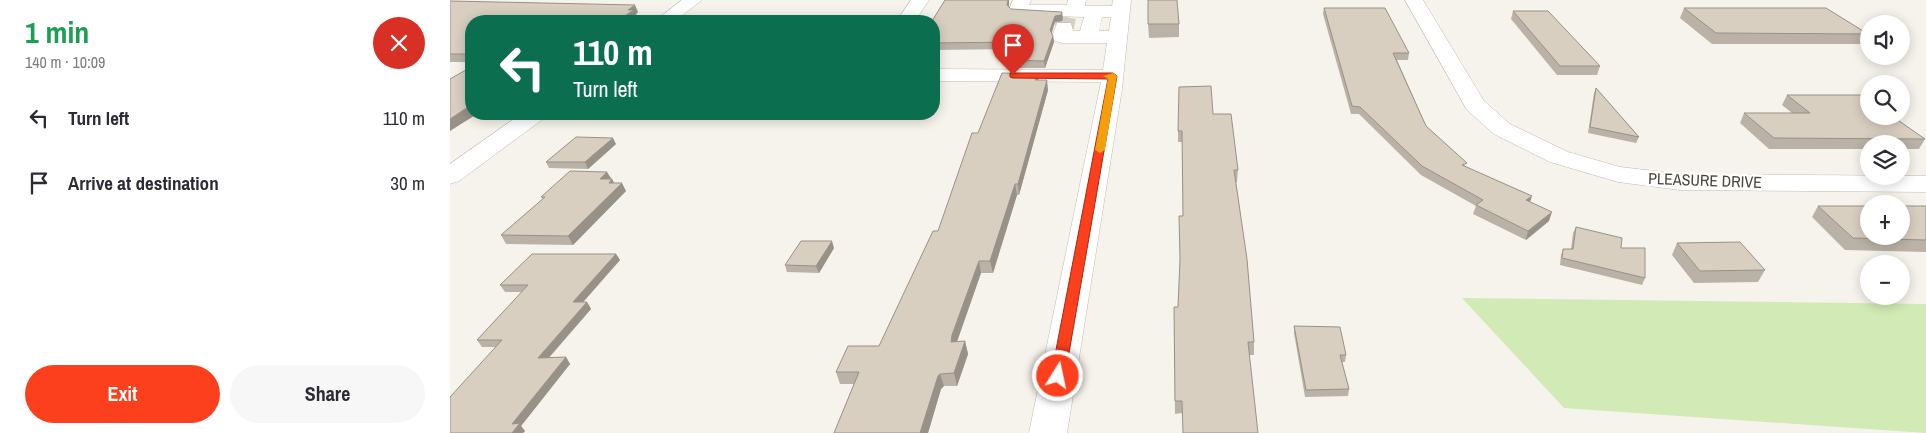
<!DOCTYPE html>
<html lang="en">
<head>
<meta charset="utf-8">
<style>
  body { margin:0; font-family:"Archivo Narrow",sans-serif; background:#f7f7f7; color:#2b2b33; height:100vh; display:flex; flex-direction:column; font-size:19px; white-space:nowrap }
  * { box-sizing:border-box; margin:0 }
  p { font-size:16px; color:#7c7c81 }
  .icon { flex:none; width:28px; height:28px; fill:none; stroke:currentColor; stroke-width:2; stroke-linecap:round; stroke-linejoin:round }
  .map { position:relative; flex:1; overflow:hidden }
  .sheet { display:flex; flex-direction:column; background:#fff; width:450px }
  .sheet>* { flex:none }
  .top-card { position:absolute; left:15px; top:15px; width:475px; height:105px; border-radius:20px; box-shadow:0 2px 12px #0003; background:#0b6e4f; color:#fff; overflow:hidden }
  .fabs { position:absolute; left:1410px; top:15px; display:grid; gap:10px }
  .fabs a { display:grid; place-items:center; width:50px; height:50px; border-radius:50%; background:#fff; box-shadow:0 2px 12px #0003; font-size:25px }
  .pin { position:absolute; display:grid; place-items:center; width:42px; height:42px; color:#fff; margin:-51px -21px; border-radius:50% 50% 50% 0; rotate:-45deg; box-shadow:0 0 5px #0007 }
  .pin .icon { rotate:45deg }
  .me { position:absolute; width:55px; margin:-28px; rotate:10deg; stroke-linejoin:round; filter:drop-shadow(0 0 4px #0008) }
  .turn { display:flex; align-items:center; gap:18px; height:105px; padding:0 25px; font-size:22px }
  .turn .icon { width:65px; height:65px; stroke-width:2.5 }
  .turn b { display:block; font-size:35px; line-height:42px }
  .round { display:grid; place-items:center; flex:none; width:52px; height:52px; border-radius:26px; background:#f7f7f7 }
  .head { display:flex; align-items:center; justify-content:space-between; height:85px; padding:0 25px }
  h1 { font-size:30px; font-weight:700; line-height:38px; color:#1e9e55 }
  .cta { display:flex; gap:10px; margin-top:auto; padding:10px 25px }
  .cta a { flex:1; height:58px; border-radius:30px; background:#fc3f1d; color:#fff; font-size:20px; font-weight:700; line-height:58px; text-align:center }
  .cta a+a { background:#f7f7f7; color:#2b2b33 }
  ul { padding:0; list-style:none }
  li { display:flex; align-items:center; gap:15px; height:65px; padding:0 25px }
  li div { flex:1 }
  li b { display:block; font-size:19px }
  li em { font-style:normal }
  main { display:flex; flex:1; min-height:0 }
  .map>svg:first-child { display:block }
  .green { fill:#d2eab5 }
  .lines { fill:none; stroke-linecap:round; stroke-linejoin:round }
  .minor-tunnel { stroke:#d4d0c8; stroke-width:20; stroke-dasharray:20 10; stroke-linecap:butt }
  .minor-casing { stroke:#c2bbae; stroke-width:1 }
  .minor { fill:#fff; fill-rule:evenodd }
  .wall { fill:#bab2a6 }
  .shaded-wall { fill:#979187 }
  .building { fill:#d8cfc1; stroke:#979187 }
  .route { fill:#fc3f1d; stroke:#a42913 }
  .slow { fill:#f59e0b }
  .labels { text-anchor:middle; stroke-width:5; stroke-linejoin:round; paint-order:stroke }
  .street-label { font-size:16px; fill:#4b4439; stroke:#fff }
</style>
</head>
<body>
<main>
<section class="sheet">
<div class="head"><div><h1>1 min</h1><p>140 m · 10:09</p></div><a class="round" style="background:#d93025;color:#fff"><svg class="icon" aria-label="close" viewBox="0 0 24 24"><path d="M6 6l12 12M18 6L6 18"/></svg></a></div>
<ul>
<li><svg class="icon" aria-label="left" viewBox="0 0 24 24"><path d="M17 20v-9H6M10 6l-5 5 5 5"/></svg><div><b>Turn left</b></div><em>110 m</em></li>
<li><svg class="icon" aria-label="arrive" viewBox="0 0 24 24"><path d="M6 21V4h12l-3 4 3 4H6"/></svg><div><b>Arrive at destination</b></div><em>30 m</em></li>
</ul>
<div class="cta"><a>Exit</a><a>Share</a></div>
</section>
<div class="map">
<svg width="1476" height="433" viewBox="0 0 1476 433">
  <rect width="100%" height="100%" fill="#f6f3ec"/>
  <path class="green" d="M1012 298 1476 304V433L1114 408Z"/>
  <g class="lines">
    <path class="minor-tunnel" d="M614 27 616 17"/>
    <g class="minor-casing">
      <g id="minor">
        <path d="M232 0H252L225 21H205Z"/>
        <path d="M461 0H479L465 21H447Z"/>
        <path d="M563 0H581L579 5H617L618 0H636L635 6H662L663 0H681L672 89 617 433H579L651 82 484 81V69L653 70 657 43H612L605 41 602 37 607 23H621L623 31H630L634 17 568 15 562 14 559 10ZM652 17H661L659 31H649Z"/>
        <path d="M955 0H973L1034 101 1060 124 1118 152 1170 167 1230 174 1476 176V192L1230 190 1168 182 1100 162 1044 134 1017 110Z"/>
        <path d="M71 114H96L93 119 9 181 0 184V164Z"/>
      </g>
    </g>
    <use href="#minor" class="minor"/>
  </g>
  <g class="wall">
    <path d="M0 1 188 12 186 14 187 17 21 21V62H0Z"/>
    <path d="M559 4V7L561 9 613 18 612 21 605 22 602 33 603 36 604 42 595 68H560L559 60 563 49 484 50V21Z"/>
    <path d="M874 8 959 53 958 60H947L976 126 1016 167 1080 202 1099 221 1076 240 1023 214 1026 206 971 175 909 114H901L873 14Z"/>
    <path d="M1234 8 1418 34 1413 44H1262L1230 18Z"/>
    <path d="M1063 11 1150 66 1147 75H1107L1061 19Z"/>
    <path d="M698 24H729V37L699 38Z"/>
    <path d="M588 74V80L598 90 569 195H567L543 273H531L507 342 515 341 518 354 507 386H494L491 389 478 433H384L404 384H390L386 372 429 346 488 231Z"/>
    <path d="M1146 88 1189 137 1186 143 1138 133 1144 93Z"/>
    <path d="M1337 95 1475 139 1469 149H1451V144H1419V149H1319L1290 123 1294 113H1342L1332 105Z"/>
    <path d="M763 114 788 170 787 182H786L804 342V355H799L732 413 725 414 724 307H728L733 216 732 142H728V131Z"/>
    <path d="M166 144 138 169 99 168 96 162Z"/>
    <path d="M157 172 161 179H162L164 183 176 191 123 245 56 244 51 235 93 199 91 197Z"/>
    <path d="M1368 206H1476V252L1395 250 1362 217Z"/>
    <path d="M1126 227 1171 248 1195 278 1192 285 1110 265 1111 255 1113 249H1121L1123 233Z"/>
    <path d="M1227 243 1315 270 1308 282 1244 283 1222 255Z"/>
    <path d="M384 248 369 273 337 272 335 265Z"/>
    <path d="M166 254 170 260 133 302H137L141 309 99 358 116 357 120 364 71 426 75 431 73 433H0L45 347H32L27 340 72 292H55L50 285Z"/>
    <path d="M844 326 896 355 895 362H892L899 389 898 396 855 397 844 333Z"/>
  </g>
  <g class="shaded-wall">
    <path d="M558 0H559V4L558 11 557 5Z"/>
    <path d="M185 5 188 12 186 14 187 17 181 21H167L178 10Z"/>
    <path d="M612 12 613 18 612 21 605 22 600 36V30L605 16Z"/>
    <path d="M603 36 604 42 595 68 594 61Z"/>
    <path d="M588 74 589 84 585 80Z"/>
    <path d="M597 80 598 90 569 195 568 184Z"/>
    <path d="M21 105V114H27L0 131V119Z"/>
    <path d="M163 138 166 144 138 169 135 162Z"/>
    <path d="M157 172 162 180V179L166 187 150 179Z"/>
    <path d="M172 183 176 191 123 245 118 236Z"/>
    <path d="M565 184 567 195 543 273 540 261Z"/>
    <path d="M1082 196 1079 205 1076 200Z"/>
    <path d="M1102 212 1099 221 1076 240 1078 231Z"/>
    <path d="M382 241 384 248 369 273 366 266Z"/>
    <path d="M166 254 170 260 127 309 123 302Z"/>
    <path d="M529 261 531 273 505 347 501 342 502 335Z"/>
    <path d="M137 302 141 309 92 365 88 358Z"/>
    <path d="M515 341 518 354 507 386 504 373Z"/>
    <path d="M116 357 120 364 71 426 75 431 73 433H62V424Z"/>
    <path d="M490 374 494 386 491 389 478 433H470L488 376Z"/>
  </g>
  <g class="building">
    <path d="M495 0H558L557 5 561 9 612 12 611 15 605 16 600 30 603 36 594 61 559 60 566 42 484 43V21H482Z"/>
    <path d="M698 0H727L729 24H698Z"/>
    <path d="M0 1 185 5 178 10H184L167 21H21V54H0Z"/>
    <path d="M874 8H935L959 53H943L976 126 1017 163 1012 165 1082 196 1076 200 1102 212 1078 231 1026 205 1033 200 972 166 910 107 902 106Z"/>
    <path d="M1234 8H1376L1418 34 1266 33Z"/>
    <path d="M1063 11H1098L1150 66H1110Z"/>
    <path d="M21 67V105L0 119V79Z"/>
    <path d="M552 73 588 74 585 80H597L568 184H565L540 261H529L502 335 501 342 515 341 504 373 490 374 488 376 470 433H384L409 372H386L398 346H429L483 231H488L522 133H528Z"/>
    <path d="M761 86 763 114H781L788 170H784L797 259 804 342H798L808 433H733L732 401H725L724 307H728L730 259 729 216H733L732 131H728L729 87Z"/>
    <path d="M1146 88 1189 137 1140 127Z"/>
    <path d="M1337 95H1411L1419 100V116H1442L1475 139 1324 138 1294 113H1360Z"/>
    <path d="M126 137 163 138 135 162H96Z"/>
    <path d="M120 171 157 172 150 179H162L159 183H172L118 236 51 235 95 197H91Z"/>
    <path d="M1368 206H1419V236H1451V206H1476V240L1403 238Z"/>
    <path d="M1126 227 1172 238 1171 248H1195V278L1112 258 1113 249H1123Z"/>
    <path d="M351 241H382L366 266 335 265Z"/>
    <path d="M1290 242 1315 270 1250 271 1227 243Z"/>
    <path d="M82 254H166L123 302H137L88 358 116 357 62 424 70 423 62 433H0V397L52 340H27L78 285H50Z"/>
    <path d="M844 326 890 327 896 355H890L899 389 856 390Z"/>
  </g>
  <path class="route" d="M560 73H663L667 76 615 376 613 379H603L601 376 658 79 563 78 560 77Z"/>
  <path class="slow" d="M663 73 667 76 655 150 650 153 645 150 658 79 653 76Z"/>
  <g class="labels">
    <g class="street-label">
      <text transform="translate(1255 180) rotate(2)" y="6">PLEASURE DRIVE</text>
    </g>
  </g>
</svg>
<div class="fabs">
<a><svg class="icon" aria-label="sound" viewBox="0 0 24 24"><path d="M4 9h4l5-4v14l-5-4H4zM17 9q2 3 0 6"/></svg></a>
<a><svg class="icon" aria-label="search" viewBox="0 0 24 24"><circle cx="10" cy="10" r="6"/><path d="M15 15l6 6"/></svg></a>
<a><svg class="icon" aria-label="layers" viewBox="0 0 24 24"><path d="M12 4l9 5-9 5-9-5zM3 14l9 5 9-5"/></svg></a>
<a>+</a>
<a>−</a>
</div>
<div class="pin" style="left:563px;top:75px;background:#d93025"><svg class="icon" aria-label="arrive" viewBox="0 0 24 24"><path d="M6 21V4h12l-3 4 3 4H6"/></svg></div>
<svg class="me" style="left:608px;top:376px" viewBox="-20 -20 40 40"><circle r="17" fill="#fc3f1d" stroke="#fff" stroke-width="3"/><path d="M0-11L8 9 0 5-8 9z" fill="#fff"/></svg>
<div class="top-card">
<div class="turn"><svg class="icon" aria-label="left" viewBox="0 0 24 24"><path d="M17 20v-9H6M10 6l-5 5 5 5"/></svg><div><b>110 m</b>Turn left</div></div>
</div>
</div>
</main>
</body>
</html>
